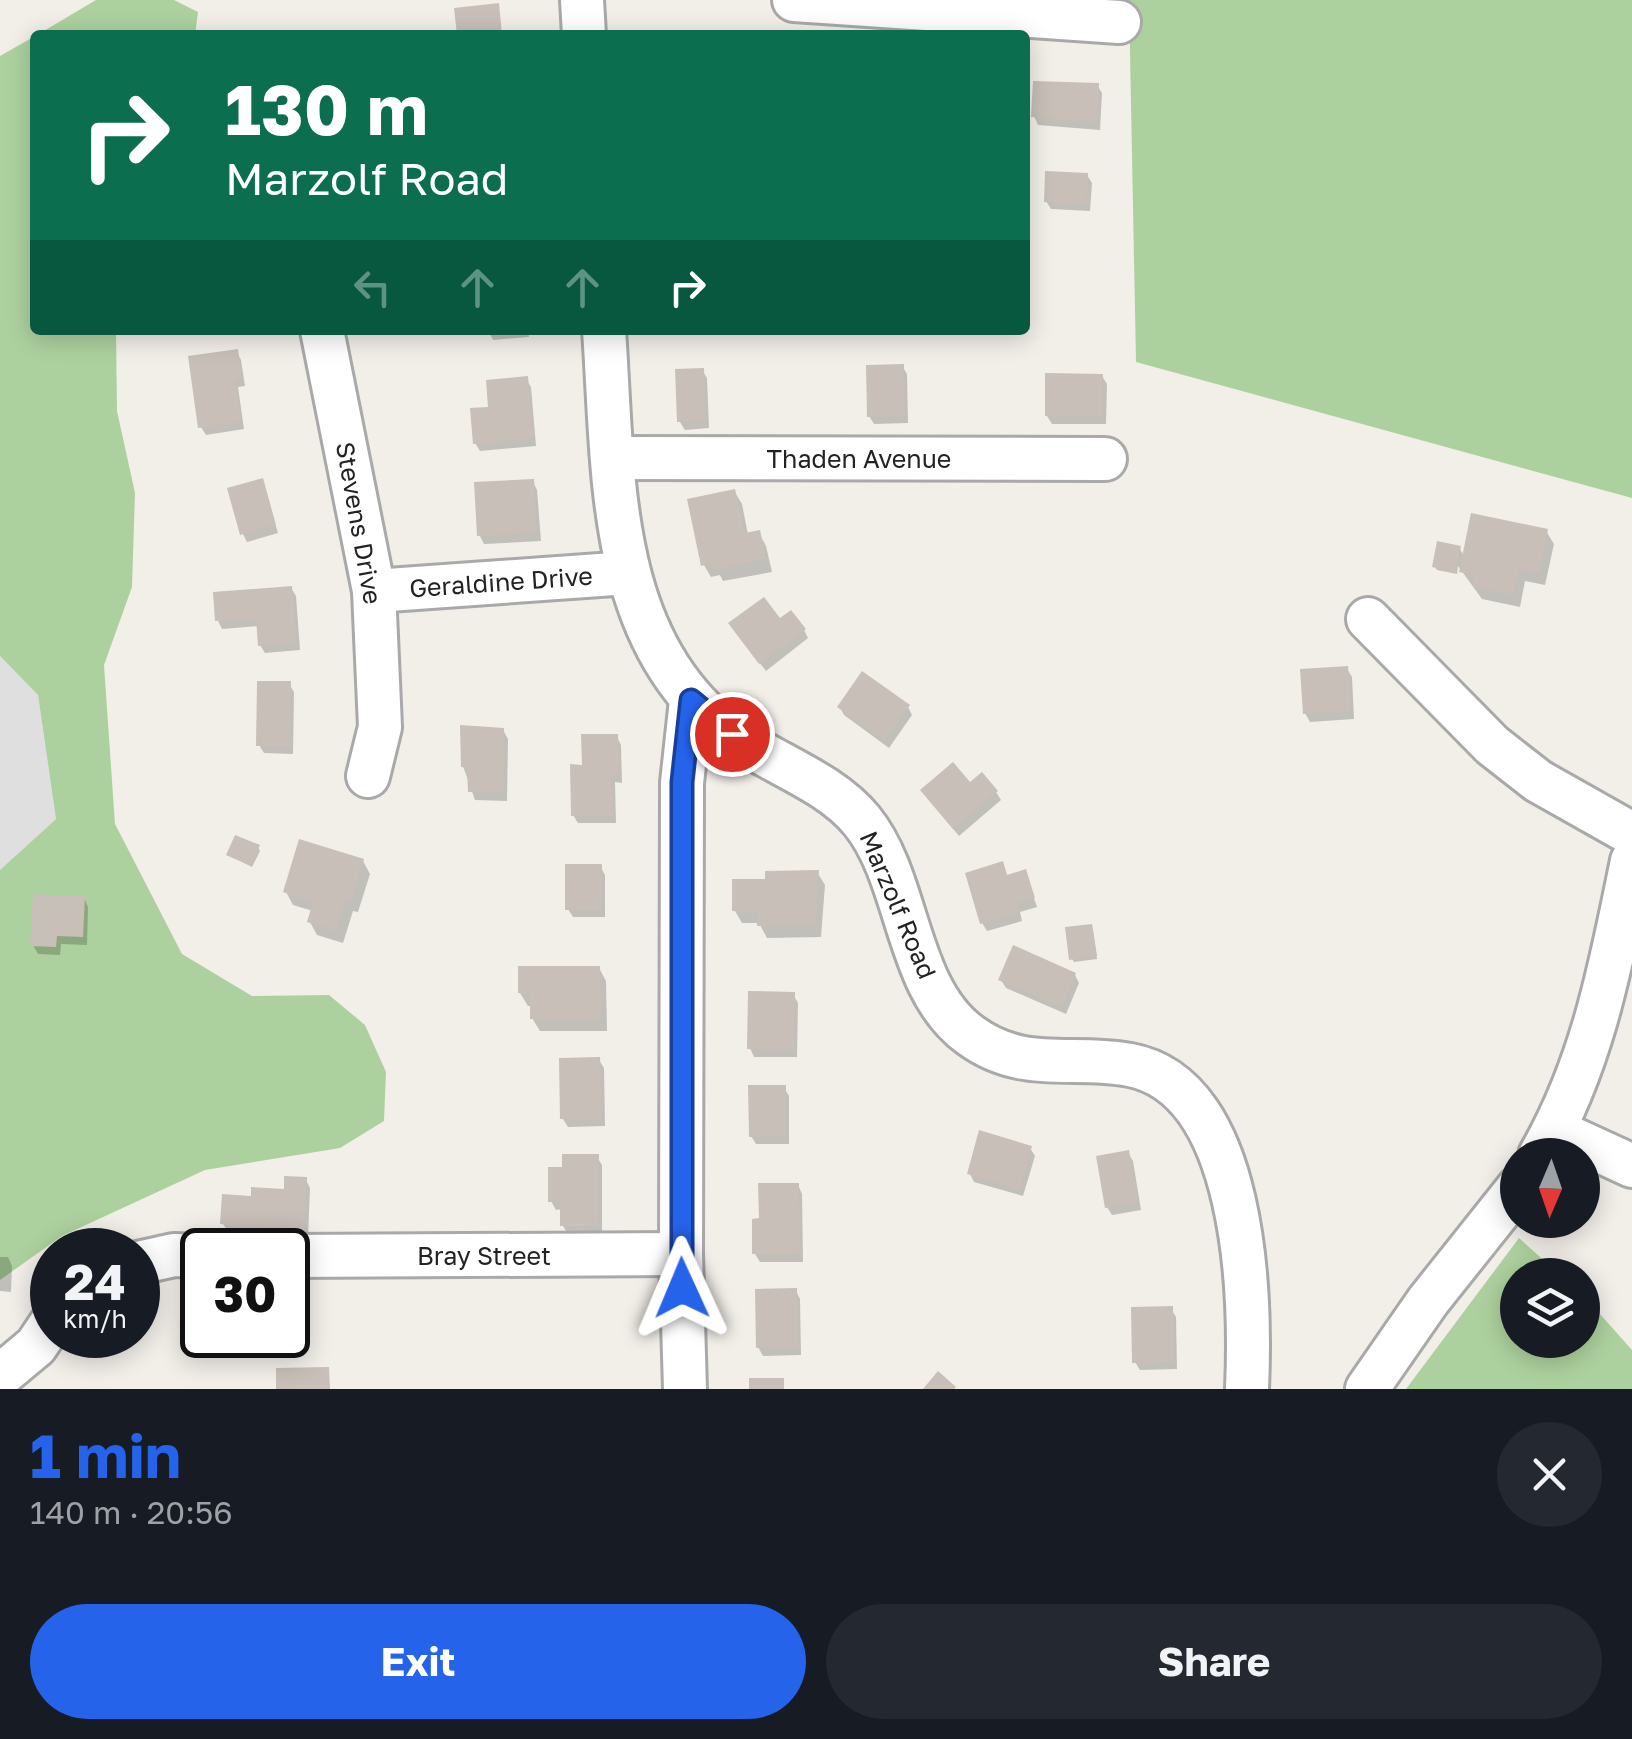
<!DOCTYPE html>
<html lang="en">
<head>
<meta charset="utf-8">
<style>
  body { margin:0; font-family:"Golos Text",sans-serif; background:#242831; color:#f1f3f6; height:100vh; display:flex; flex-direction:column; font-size:38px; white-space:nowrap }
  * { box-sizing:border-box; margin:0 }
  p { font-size:32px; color:#9ea1a6 }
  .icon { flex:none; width:55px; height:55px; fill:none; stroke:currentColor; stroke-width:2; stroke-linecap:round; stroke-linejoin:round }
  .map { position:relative; height:1389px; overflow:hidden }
  .details { display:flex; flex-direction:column; background:#171b24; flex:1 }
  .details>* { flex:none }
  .hud { position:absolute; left:30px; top:30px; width:1000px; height:305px; border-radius:10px; box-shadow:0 5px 25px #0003; background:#0b6e4f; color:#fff; overflow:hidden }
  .needle { width:65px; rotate:182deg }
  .buttons { position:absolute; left:1500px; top:1138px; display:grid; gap:20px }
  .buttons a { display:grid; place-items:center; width:100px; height:100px; border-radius:50%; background:#171b24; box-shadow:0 5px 25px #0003; font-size:50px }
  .speed { position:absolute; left:30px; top:1228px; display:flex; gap:20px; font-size:50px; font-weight:700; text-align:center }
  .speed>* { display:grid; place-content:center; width:130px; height:130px; border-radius:50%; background:#171b24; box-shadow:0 5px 25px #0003; line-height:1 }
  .speed small { font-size:25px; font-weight:400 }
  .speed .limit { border:5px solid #111; border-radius:15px; background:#fff; color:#111 }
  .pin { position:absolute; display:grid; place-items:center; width:85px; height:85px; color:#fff; margin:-42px; border:5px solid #fff; border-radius:50%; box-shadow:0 2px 10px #0007 }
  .me { position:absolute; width:110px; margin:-55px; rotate:359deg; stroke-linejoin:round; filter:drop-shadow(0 0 8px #0008) }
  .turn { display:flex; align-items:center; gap:35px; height:210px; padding:0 30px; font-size:45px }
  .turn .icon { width:130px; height:130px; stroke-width:2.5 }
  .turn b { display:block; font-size:70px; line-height:85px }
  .lanes { display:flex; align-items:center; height:95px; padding:0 30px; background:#0003; justify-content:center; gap:50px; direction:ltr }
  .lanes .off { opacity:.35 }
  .round { display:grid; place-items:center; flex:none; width:105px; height:105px; border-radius:52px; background:#242831 }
  .overview { display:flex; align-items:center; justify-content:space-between; height:170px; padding:0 30px }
  h1 { font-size:60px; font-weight:700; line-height:75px; color:#2563eb }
  .button { display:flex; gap:20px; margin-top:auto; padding:20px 30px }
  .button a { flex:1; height:115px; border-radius:60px; background:#2563eb; color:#fff; font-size:40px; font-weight:700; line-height:115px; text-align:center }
  .button a+a { background:#242831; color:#f1f3f6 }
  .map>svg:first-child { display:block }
  .residential { fill:#e0dfdf }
  .forest { fill:#add19e }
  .shadow { fill:#0003 }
  .building { fill:#c7bfb8 }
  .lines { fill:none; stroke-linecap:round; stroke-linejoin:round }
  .minor-casing { stroke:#a9a9a9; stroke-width:48 }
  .minor { stroke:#fff; stroke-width:42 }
  .route-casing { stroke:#184099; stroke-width:25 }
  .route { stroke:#2563eb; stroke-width:18 }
  .labels { text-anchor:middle; stroke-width:8; stroke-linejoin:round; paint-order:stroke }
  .street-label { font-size:25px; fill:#222; stroke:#fff }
</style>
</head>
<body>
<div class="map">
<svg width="1632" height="1389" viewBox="0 0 1632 1389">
  <rect width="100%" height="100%" fill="#f2efe9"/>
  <path class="residential" d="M0 656 38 695 56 819 0 870Z"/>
  <g class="forest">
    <path d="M96 0H174L198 12 195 35H37Z"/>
    <path d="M1129 0H1632V498L1136 362Z"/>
    <path d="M35 36V330H116L117 411 135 493 132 587 104 665 115 824 182 954 252 996 329 995 365 1025 386 1072 384 1121 340 1148 205 1170 62 1236 0 1280V870L56 819 38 695 0 656V56Z"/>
    <path d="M1519 1238 1560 1275H1518V1340H1582L1583 1295 1632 1350V1389H1406Z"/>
  </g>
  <g class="shadow">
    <path d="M1097 85 1102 93 1100 130 1038 125 1034 116Z"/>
    <path d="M1087 175 1092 183 1090 211 1051 209 1046 201Z"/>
    <path d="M488 330H528L529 337 493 340Z"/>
    <path d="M237 352 241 360 245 386 238 387 244 429 206 435 201 427Z"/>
    <path d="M902 366 907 374 908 423 874 424 869 416Z"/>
    <path d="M702 370 707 378 709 428 685 430 680 422Z"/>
    <path d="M1102 376 1107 384 1106 424H1052L1047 416Z"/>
    <path d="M526 379 531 387 536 446 480 451 475 443Z"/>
    <path d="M262 481 278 533 247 542 243 534Z"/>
    <path d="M533 482 537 490 541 541 484 544 480 536Z"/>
    <path d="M734 491 742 504 748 535 759 533 766 546 772 572 723 581 720 575 711 577 704 565Z"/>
    <path d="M1546 531 1554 544 1545 585 1525 581 1520 607 1482 599 1458 566 1457 574 1437 570 1435 567 1459 548 1465 557Z"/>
    <path d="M291 588 296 596 300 650 265 653 260 645 259 626 222 629 218 621Z"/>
    <path d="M804 630 808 638 766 671 736 632Z"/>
    <path d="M1347 669 1352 677 1354 719 1310 722 1305 713Z"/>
    <path d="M289 684 294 692 293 754 264 753 259 745Z"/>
    <path d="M840 707H908L912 715 889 748 844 715Z"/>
    <path d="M503 730 508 739 507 801 475 800 463 766Z"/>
    <path d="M617 737 621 745 622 783 615 782 616 823H578L573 815 584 767Z"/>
    <path d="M970 785 996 792 1001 800 959 836 928 799Z"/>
    <path d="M258 847 260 851 252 867 229 855Z"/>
    <path d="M363 861 370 874 358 912 353 911 343 943 317 935 310 922 313 911 293 905 286 892Z"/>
    <path d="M1002 864 1008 877 1025 872 1037 907 1020 912 1022 921 987 931 982 923Z"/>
    <path d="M600 866 605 875V917H573L568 909Z"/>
    <path d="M817 872 825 885 821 937 767 938 759 923H742L735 911 767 882Z"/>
    <path d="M84 898 88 907 87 945 61 944 60 955 38 954 33 945Z"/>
    <path d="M1093 930 1097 959 1074 962 1072 959Z"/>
    <path d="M599 968 606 981 607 1031H540L532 1018V1006H528L520 993Z"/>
    <path d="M1075 975 1079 983 1066 1014 1006 988 1001 980Z"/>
    <path d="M793 994 798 1003 797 1057H754L750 1048Z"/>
    <path d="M599 1060 604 1068 605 1126 568 1127 563 1119Z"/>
    <path d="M784 1088 789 1096V1144H756L751 1136Z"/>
    <path d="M1030 1148 1035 1156 1023 1196 974 1182 970 1174Z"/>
    <path d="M1128 1153 1133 1161 1141 1210 1112 1215 1107 1207Z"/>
    <path d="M597 1157 602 1165V1234H568L563 1226V1209L556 1210 551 1201 564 1170Z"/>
    <path d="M306 1180 310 1188 308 1237 228 1232 223 1224 253 1199 286 1192Z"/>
    <path d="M798 1185 802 1194 803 1262H760L755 1254Z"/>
    <path d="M0 1257H8L12 1266 11 1292 0 1291Z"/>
    <path d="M796 1291 800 1299 801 1355 763 1356 758 1347Z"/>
    <path d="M1171 1309 1176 1317 1177 1369 1140 1370 1135 1362Z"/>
  </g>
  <g class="building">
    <path d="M499 3 502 35H457L454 8Z"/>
    <path d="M1033 81 1099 83 1097 122 1031 117Z"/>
    <path d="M1045 171 1088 173 1087 204 1044 202Z"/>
    <path d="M238 349 242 378 235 380 241 422 198 428 188 356Z"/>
    <path d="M904 364 905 416 867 417 866 365Z"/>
    <path d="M704 368 706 421 677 422 675 369Z"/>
    <path d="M1045 373 1103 374V417L1045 416Z"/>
    <path d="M528 376 533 439 473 444 470 408 488 407 486 380Z"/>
    <path d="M263 478 276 525 240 535 227 488Z"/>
    <path d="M534 479 537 533 477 536 474 482Z"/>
    <path d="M735 489 745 533 760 530 766 559 714 569 712 563 701 566 687 499Z"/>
    <path d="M1471 513 1548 529 1539 573 1519 569 1513 595 1472 586 1475 575 1459 572Z"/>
    <path d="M1437 541 1461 546 1456 572 1432 567Z"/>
    <path d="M292 586 297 643 258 646 256 618 215 621 213 592Z"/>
    <path d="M764 597 780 618 791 610 806 629 759 664 728 623Z"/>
    <path d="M1348 666 1351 711 1303 714 1300 669Z"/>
    <path d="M862 671 910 705 884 741 837 707Z"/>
    <path d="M257 681H291L290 746H256Z"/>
    <path d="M460 725 504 728V793L468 792 467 768 461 767Z"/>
    <path d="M581 734H618L619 775H611L613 816H571L570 764 582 765Z"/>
    <path d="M953 762 970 782 982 772 998 791 953 829 920 790Z"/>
    <path d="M235 835 260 845 251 866 226 855Z"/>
    <path d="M299 839 364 859 351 901 346 899 336 931 307 922 313 902 283 892Z"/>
    <path d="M1003 861 1007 875 1026 869 1035 898 1017 903 1020 912 980 924 965 873Z"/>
    <rect x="565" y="864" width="37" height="46"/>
    <path d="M819 870 815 925 757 926V911H732V879H765V871Z"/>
    <path d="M33 894 85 896 83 937 57 936 56 947 30 946Z"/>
    <path d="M1092 924 1097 956 1069 960 1065 927Z"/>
    <path d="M1013 945 1076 973 1062 1007 998 980Z"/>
    <path d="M518 966H600L601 1019H530V994L518 993Z"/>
    <path d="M748 991 795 992 794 1050 747 1049Z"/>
    <path d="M600 1057 602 1119H560L559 1058Z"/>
    <path d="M748 1085H786V1137H749Z"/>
    <path d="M979 1130 1032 1146 1019 1190 967 1174Z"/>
    <path d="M1129 1150 1138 1202 1105 1208 1096 1156Z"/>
    <path d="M562 1154H599L598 1226H560V1202H548V1167H562Z"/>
    <path d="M284 1176 307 1177 304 1229 220 1224 222 1194 251 1196V1187L284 1189Z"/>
    <path d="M758 1183H799L800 1254H752V1219L759 1218Z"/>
    <path d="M797 1288 798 1347 756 1348 755 1289Z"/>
    <path d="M1173 1306 1174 1362 1132 1363 1131 1307Z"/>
    <path d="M329 1367 330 1389H276V1368Z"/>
    <path d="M938 1371 956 1387 954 1389H923Z"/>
    <rect x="749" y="1378" width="35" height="11"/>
  </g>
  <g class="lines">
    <g class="minor-casing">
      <g id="minor">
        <path d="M582 0 584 35"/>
        <path d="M794 0 1119 22"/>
        <path d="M322 330 374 591 380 727 368 776"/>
        <path d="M604 330C614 470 605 641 730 733 772 764 828 780 862 821 910 880 905 988 970 1035 1023 1074 1072 1054 1130 1065 1247 1087 1251 1297 1247 1389"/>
        <path d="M613 458 1105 459"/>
        <path d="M374 591 628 573"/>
        <path d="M1368 619 1492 745 1538 781 1632 834"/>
        <path d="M1554 1130 1632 1166"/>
        <path d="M1540 1155C1593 1063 1611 964 1632 861"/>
        <path d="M288 1256 681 1254"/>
        <path d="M138 1263 174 1255 202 1256"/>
        <path d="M0 1376 36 1346 52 1322"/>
        <path d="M685 1389 681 1254 682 783 691 700"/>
        <path d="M1367 1389 1428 1301 1518 1188"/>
      </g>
    </g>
    <use href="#minor" class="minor"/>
  </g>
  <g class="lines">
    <g class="route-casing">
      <path id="route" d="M682 1288V782L691 700 732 734"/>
    </g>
    <use href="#route" class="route"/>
  </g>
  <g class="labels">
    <g class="street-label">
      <text x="859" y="468">Thaden Avenue</text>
      <text transform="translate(359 523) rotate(80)" y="9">Stevens Drive</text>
      <text transform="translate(501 582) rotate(-4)" y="9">Geraldine Drive</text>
      <text transform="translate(898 905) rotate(67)" y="9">Marzolf Road</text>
      <text x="484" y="1265">Bray Street</text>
    </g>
  </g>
</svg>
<div class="buttons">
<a><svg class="needle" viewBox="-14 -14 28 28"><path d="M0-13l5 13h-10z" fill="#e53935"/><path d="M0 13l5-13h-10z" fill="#9ea1a6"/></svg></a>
<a><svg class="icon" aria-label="layers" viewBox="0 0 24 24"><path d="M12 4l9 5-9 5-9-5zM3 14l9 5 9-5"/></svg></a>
</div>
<div class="speed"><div>24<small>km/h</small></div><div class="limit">30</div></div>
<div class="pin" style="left:732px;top:734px;background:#d93025"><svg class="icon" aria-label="arrive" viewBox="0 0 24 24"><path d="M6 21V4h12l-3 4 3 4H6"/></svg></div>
<svg class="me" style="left:682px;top:1288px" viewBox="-20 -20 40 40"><path d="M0-17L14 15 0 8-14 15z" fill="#2563eb" stroke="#fff" stroke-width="4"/></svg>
<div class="hud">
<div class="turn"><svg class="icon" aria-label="right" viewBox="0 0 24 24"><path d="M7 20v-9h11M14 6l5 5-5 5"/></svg><div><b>130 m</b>Marzolf Road</div></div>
<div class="lanes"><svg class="icon off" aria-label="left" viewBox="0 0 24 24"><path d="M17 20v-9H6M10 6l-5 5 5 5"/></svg><svg class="icon off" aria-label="ahead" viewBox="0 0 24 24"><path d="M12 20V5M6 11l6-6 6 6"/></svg><svg class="icon off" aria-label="ahead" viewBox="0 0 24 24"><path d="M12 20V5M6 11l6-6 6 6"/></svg><svg class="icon" aria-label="right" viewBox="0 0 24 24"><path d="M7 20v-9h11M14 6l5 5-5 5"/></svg></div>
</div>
</div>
<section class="details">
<div class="overview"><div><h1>1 min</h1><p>140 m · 20:56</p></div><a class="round"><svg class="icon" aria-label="close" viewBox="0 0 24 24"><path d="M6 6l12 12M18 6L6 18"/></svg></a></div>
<div class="button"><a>Exit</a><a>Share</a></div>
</section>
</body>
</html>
